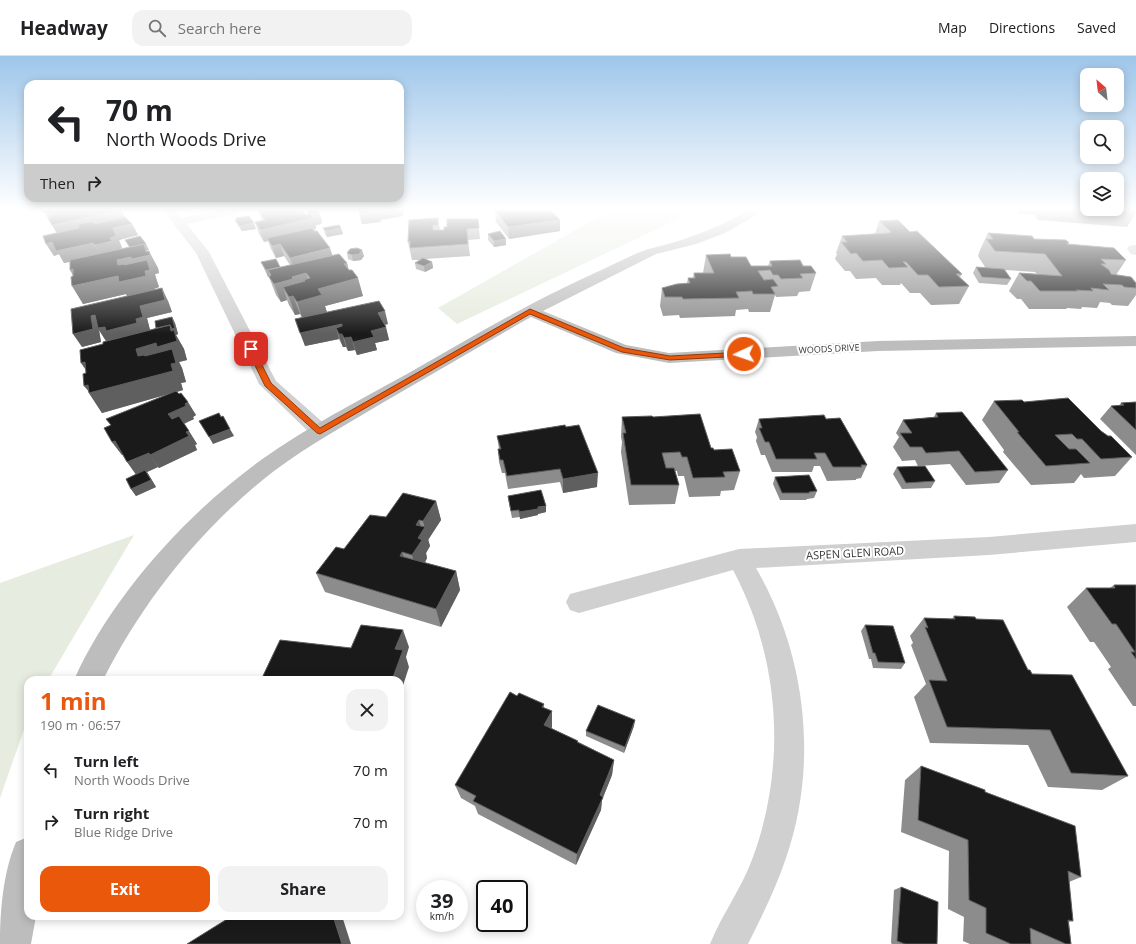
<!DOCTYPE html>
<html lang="en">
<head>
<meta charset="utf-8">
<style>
  body { margin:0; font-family:"Open Sans",sans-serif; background:#f2f2f2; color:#202124; height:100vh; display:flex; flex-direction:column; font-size:15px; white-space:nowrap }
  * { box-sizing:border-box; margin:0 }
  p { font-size:13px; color:#757577 }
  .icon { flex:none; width:22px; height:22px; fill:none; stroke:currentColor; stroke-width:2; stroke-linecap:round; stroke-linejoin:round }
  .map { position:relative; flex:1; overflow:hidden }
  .side { position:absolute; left:24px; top:620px; width:380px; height:244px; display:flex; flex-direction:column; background:#fff; border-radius:12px; box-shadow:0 2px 10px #0003 }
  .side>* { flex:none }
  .hud { position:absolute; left:24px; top:24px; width:380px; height:122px; border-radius:12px; box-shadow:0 2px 10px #0003; background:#fff; color:#202124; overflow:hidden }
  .needle { width:26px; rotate:332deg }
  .fabs { position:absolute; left:1080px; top:12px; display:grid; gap:8px }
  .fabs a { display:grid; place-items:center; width:44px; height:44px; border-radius:8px; background:#fff; box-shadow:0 2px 10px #0003; font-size:20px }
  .speed { position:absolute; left:416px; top:824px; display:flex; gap:8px; font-size:20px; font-weight:700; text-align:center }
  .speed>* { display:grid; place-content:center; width:52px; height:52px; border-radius:50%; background:#fff; box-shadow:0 2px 10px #0003; line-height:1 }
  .speed small { font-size:10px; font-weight:400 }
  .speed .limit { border:2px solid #111; border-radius:6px; background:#fff; color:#111 }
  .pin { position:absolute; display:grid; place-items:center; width:34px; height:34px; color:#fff; margin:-17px; border-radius:8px; box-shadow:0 2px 6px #0006 }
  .me { position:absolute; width:44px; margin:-22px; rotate:267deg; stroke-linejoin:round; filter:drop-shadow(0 0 3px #0008) }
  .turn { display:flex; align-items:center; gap:14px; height:84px; padding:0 16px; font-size:18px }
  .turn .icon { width:52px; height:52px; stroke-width:2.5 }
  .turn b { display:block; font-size:28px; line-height:34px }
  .then { display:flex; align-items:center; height:38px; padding:0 16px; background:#0003; gap:8px; font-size:15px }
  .round { display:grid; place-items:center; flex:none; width:42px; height:42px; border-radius:12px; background:#f2f2f2 }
  .headline { display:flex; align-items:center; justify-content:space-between; height:68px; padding:0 16px }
  h1 { font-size:24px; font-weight:700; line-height:30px; color:#ea580c }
  .cta { display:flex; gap:8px; margin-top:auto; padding:8px 16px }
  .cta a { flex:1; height:46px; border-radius:12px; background:#ea580c; color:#fff; font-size:16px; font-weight:700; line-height:46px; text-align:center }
  .cta a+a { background:#f2f2f2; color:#202124 }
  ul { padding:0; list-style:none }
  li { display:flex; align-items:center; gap:12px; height:52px; padding:0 16px }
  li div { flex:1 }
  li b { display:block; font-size:15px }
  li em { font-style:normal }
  header { display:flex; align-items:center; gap:24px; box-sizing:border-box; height:56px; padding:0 20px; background:#fff; border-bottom:1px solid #e0e0e0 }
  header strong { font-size:19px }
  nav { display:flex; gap:22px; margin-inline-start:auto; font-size:14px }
  .search { width:280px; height:36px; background:#f2f2f2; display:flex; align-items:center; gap:10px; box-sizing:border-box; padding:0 14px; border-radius:12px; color:#757577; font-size:15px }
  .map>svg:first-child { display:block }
  .green { fill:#e6ecdf }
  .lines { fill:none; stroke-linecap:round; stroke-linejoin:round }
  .street { fill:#d0d0d0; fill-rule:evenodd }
  .secondary { fill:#bdbdbd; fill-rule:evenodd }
  .wall { fill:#8c8c8c }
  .shaded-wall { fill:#5f5f5f }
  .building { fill:#1a1a1a; stroke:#5f5f5f }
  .route { fill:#ea580c; stroke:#983908 }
  .labels { text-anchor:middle; stroke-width:4; stroke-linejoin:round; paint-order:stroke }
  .far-street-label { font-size:9px; fill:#333; stroke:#fff }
  .street-label { font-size:11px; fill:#333; stroke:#fff }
</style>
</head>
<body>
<header>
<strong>Headway</strong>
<div class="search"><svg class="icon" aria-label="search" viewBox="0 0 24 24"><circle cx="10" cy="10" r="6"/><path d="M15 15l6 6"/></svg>Search here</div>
<nav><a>Map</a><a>Directions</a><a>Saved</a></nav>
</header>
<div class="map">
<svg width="1136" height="888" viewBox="0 0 1136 888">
  <rect width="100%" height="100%" fill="#fff"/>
  <g class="green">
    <path d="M611 154H697L457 268 438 252Z"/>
    <path d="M134 479 48 624H28V662L0 742V527Z"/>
  </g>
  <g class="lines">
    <g class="street">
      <path d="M163 154H175L182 162 218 154H239L237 157 187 168 209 196 276 325 327 370 330 375 327 380 320 381 313 380 259 328 196 197Z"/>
      <path d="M1134 189H1136V199L1131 198 1127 193 1129 190Z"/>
      <path d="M1136 468V486L989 499 756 512C806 598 819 707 786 802 776 832 762 860 748 888H710C722 858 742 832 753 801 787 708 780 602 733 514L579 557 570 554 566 546 570 538 739 493 989 481Z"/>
    </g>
    <g class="secondary">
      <path d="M748 154H762L750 163 725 177 696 188 656 198 543 255 626 289 669 297 878 285 1136 280V290L878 295 669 307 616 297 531 261C482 289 433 318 384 346 347 368 309 389 274 415 202 471 144 543 103 624H74C111 541 187 457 261 404 307 371 358 345 407 318 446 296 485 273 524 252 559 233 595 217 631 200 647 192 658 191 675 186 700 178 726 168 748 154Z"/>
      <path d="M28 781V860H36L31 888H0C0 855 3 817 16 786Z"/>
    </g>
  </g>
  <g class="wall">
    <path d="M121 154 125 161 132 168 138 179 119 184 122 192 117 194 129 191 125 184 149 194H147L158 212 159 217 155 218 156 222 159 231 154 233V234L168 245 172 256 147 262 150 274 156 272 172 261 175 267 178 278 176 279 184 293 187 304 179 306 182 312 186 326 181 327 183 334 177 336 196 359 193 361 194 363 184 368 197 388 195 389 197 394 159 412 158 411 147 416 156 431 136 440 131 433 136 418 123 399H122L112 386 111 369 171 337 102 357 89 337 86 317 103 288 106 285 99 274 101 286 82 291 127 240 126 238 83 248 73 219 70 214V206L64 207 59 198 54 200 57 177 45 157Z"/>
    <path d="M258 154 306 159H307L306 154H318L322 165 321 168 316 169V173L313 174 333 200 347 207 348 213 363 240 325 250 327 256 388 268 385 269 389 284 375 287 377 294 357 299 355 294 348 295 346 291H343L339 283 305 290 302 262 300 258 295 259 289 249 287 244 281 246 276 239 269 221 270 220 268 221 261 206 280 211 290 209 284 200 276 202 271 193 268 185 264 186 259 178 255 166 262 165Z"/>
    <path d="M358 154H409L404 155V158H403V160L380 164 381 166 362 168Z"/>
    <path d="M495 154 560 175 509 183 496 166Z"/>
    <path d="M1011 154H1136V156L1127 171 1038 164 1035 159 1019 158 1016 154Z"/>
    <path d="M438 162 440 174H444L447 171 478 163 480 183 468 184 470 200 425 203 432 206 433 212 425 216 416 213 415 207 421 204H412L408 186Z"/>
    <path d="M235 164 256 173 242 175 238 170Z"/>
    <path d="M879 165 910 176 962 218 960 221 969 230 959 248 931 249 920 237H910L901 227 900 229H882L876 222 856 223 850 215H845L835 203 837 198 836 197 842 180 875 178Z"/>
    <path d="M323 172H341L343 178 327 181 325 178Z"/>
    <path d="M988 177 1068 188 1126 204 1116 219 1136 227V239L1128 250 1112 249 1110 247 1100 246 1097 252 1082 251 1081 253 1067 252 1066 253H1029L1021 243H1017L1009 235 1019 217 1037 218 1035 216 1005 214 1011 223 1007 229 979 227 973 217 976 211H985L978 200 980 194Z"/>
    <path d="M488 178 506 189 494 191 488 184Z"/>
    <path d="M347 197 364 200 361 204 353 205 348 203Z"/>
    <path d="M706 199 731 201 751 210H768L770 205 803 210 816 217 810 235 799 236 797 240 776 241 775 239 770 256H749L748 253 736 254 735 260 680 262 679 259 663 260 660 250 662 232 687 227 688 222H693L694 217H703Z"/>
    <path d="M994 345 1024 346 1101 375 1132 401 1115 420 1084 422 1081 418 1074 427 1031 429 1003 396 1004 394 982 364Z"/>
    <path d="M1136 346V399L1100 363 1111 350H1119L1121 347Z"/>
    <path d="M936 357 1008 414 999 427 966 429 950 408 918 410 915 404 902 405 893 391 899 381 896 377 903 364 934 361Z"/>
    <path d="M622 361H653L711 392 740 415 734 434 721 435 720 440 689 441 684 420H678L677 415H675L679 429 675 448 629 449 621 396 622 386 621 381Z"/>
    <path d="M759 363H826L867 409 861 422 856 423V424L827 425 820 410H814L812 416H772L765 399H761L756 385 757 381 755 376Z"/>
    <path d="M566 371 597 431 563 437 560 426 508 433 505 417H502L499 406 498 393H499L497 380Z"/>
    <path d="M897 411 935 425 931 432 902 433 893 418Z"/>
    <path d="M775 421 817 435 814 442 807 443 806 444H780L773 428Z"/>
    <path d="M508 440 546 456 538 458V459L520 463V461L512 462 509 447Z"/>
    <path d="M436 445 441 464 428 484 430 490 426 497 427 502 425 507 456 515 460 534 441 571 325 536 316 517 344 493 386 461Z"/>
    <path d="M1114 529H1136V650H1133L1108 613 1111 611 1094 586H1090L1067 551 1086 532H1110Z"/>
    <path d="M954 560 976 563 1032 618 1128 720 1102 734 1048 731 1028 689 930 687 914 641 926 628 911 589 913 587 910 580 924 562 952 563Z"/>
    <path d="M865 569 905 607 901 613 873 612 871 603H869L861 575Z"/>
    <path d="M517 640 544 648V652L552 671 551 672 614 704 612 719 602 744 601 754 576 809 478 758 475 750 461 742 455 729Z"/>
    <path d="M634 670 624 697 586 680V675Z"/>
    <path d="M921 710 985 736 1081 821 1069 826 1073 865 1069 866 1071 888H970L963 885 964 861 948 853 949 795 901 776 905 724Z"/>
    <path d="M901 831 937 888H892L891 887 894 834Z"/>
  </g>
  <g class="shaded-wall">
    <path d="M121 154 127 165 59 181 52 169Z"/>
    <path d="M318 154 322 165 321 168 316 169V173L269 185 267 182 268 185 264 186 260 174 310 159Z"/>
    <path d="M378 154H409L404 155V158H403V160L380 164 381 166 362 168 360 157Z"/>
    <path d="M45 157H48L54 168 52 169Z"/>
    <path d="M560 164V175L509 183 508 171Z"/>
    <path d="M254 167 256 173 242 175 240 170Z"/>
    <path d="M132 168 138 179 119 184 122 192 117 194 102 201 95 189 110 182 113 172Z"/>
    <path d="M341 172 343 178 327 181 326 175Z"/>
    <path d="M506 183V189L494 191V185Z"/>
    <path d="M52 186 93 187 100 198 64 207 59 198 54 200 46 188Z"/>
    <path d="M146 188 149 194H147L150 199 149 195 158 212 159 217 155 218 156 222 159 231 154 233 156 238 129 244 126 238 83 248 72 230 79 228 70 214 118 209 117 204 130 192Z"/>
    <path d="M280 188 284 200 276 202 272 190Z"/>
    <path d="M330 192 334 204 294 214 290 202Z"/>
    <path d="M362 194 364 200 361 204 353 205 352 199Z"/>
    <path d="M432 206 433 212 425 216 424 210Z"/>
    <path d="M347 207 351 224 358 222 363 240 325 250 327 257 303 264 297 246 318 233 344 208Z"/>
    <path d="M280 211 268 214 270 220 268 221 266 214Z"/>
    <path d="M306 217 312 235 303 224 308 236 293 240 300 258 295 259 289 241 283 231 287 244 281 246 274 228 292 221Z"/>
    <path d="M162 232 168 245 172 256 147 262 150 274 106 285 99 274 101 286 82 291 73 278 91 260 95 259 136 263 140 250Z"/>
    <path d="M385 255 388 268 382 269 378 257Z"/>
    <path d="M172 261 175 267 178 278 176 279 184 293 187 304 179 306 182 312 186 326 181 327 183 334 102 357 89 337H90L84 330 138 300 136 293 161 283 170 269Z"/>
    <path d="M342 268 345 281 342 278 346 291H343L336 272 339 283 305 290 300 277Z"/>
    <path d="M386 271 389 284 375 287 377 294 357 299 353 286 371 275Z"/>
    <path d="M351 281 355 294 348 295 344 282Z"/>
    <path d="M85 306 94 326 81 307Z"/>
    <path d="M188 346 196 359 193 361 194 363 176 371 168 358 185 348Z"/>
    <path d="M230 373 234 380 213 388 209 381Z"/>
    <path d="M189 375 197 388 195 389 197 394 159 412 150 399Z"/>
    <path d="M115 385 124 399H122L112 386Z"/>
    <path d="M149 397 158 411 147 416 156 431 136 440 131 433 137 420 127 406Z"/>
    <path d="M598 417 597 431 563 437V423Z"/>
    <path d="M436 445 441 464 428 484 423 465Z"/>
    <path d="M546 450V456L538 458V459L520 463 519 456 538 451Z"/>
    <path d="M419 464 422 475 425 471 430 490 426 497 427 502 418 518 412 499 418 482 416 469Z"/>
    <path d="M402 496 408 515 400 500Z"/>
    <path d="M456 515 460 534 441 571 436 553Z"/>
    <path d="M403 574 409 591 406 601 409 611 400 639V624H392L395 593Z"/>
    <path d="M552 655V671L545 685 544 669Z"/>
    <path d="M635 664 634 670 624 697 625 691Z"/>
    <path d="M614 704 612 719 602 744 601 754 576 809 577 798Z"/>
    <path d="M333 860H342L351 888H342Z"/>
  </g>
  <g class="building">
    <path d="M43 154H121L52 169 48 162H51L48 157H45Z"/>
    <path d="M258 154H302L306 159 309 158 306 154H318V157L310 159H313V162L260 174 255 166 265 164Z"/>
    <path d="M358 154H378L360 157Z"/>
    <path d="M495 154H550L560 164 508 171Z"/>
    <path d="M249 160 254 167 240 170 235 164H237L236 162Z"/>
    <path d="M125 161 132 168 113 172 116 180 110 182 112 185 95 189 93 187 56 195 52 186 46 188 43 180 79 172 78 169 84 167 93 166 95 168Z"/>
    <path d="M438 162V169H433V174H444V171H447V163H478L479 172 467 173 468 188 410 192V185L408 186 409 164Z"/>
    <path d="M898 164 910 176 917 175 962 218H956L969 230 939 231 928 219H918L906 206H903L908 211 889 212 882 204 863 205 856 197 851 198 841 186H847L842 180 888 177 891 176 879 165Z"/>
    <path d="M339 169 341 172 326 175 323 172Z"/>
    <path d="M312 172 314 175H317L330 192 290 202 280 188 272 190 267 182Z"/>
    <path d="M500 175 506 183 494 185 488 178Z"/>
    <path d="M988 177 1032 180 1034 183 1066 184 1069 187 1067 188 1114 192 1126 204 1101 203 1106 208H1101L1109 214 1111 218 1131 221 1136 227V232L1124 231 1122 229 1103 228 1109 234 1091 232 1093 235 1076 234 1078 235H1040L1031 225H1027L1019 217 1062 220 1045 198 995 195 986 183H993Z"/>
    <path d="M140 180 146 188 130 191 125 184Z"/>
    <path d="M144 188 146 196 149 195 150 199 132 203 131 201 117 204 118 209 124 208V209L147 204 150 214 145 215 146 220 119 226 118 220 72 230 71 221 73 220V213L70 214V204Z"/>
    <path d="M357 192 362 194 359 198 352 199 347 197 350 193Z"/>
    <path d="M339 198 347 207 344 208 349 214H352L358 222 318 233 322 239 297 246 293 240 289 241 283 231 305 225 303 224 310 222 306 217 292 221 293 223 274 228 269 221 271 219 268 214Z"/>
    <path d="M730 198 731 201H746L751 210H772L770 205 800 204 803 210H811L816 217 800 218 803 222 781 223 778 219H773L770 214 758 215 764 224 773 223 778 230 771 231 775 238H753L752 235 736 236 739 242 683 243 682 241H665L662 232 677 228 690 227 688 222H695L694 217H714L706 199Z"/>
    <path d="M423 202 432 206 424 210 415 207Z"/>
    <path d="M276 203 280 211 266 214 261 206Z"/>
    <path d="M976 211 1004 213 1011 223 982 221Z"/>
    <path d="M162 232 165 244 140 250 143 261 136 263 137 267 106 275 105 271 98 272 95 259 91 260 93 273 73 278 71 253Z"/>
    <path d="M379 245 385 255 378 257 386 271 371 275 374 281 353 286 351 281 344 282 342 278H339L336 272 342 270V268L300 277 295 263Z"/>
    <path d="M172 261 175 272 172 273 170 269 156 272 155 265Z"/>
    <path d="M170 269 171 275 174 274 177 285 157 291 156 287 136 293 138 300 144 299 145 300 172 293 176 307 171 308 173 315 89 337 88 329 84 330 83 318 86 317 85 306 81 307 80 294 103 288V286Z"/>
    <path d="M176 335 179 338 181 337 188 346 185 348 186 350 168 358 172 363 179 360 189 375 186 376 189 380 150 399 149 397 127 406 115 385 112 386 104 372 111 369 106 363Z"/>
    <path d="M1068 342 1101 375 1108 380H1111L1132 401 1101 403 1082 383H1077L1072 378 1055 379 1069 393H1076L1090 407 1046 410 1017 376H1019L994 345 1022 344 1024 346Z"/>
    <path d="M1136 346V374L1111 350 1124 349 1121 347Z"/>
    <path d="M962 356 1008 414 975 416 959 395 926 397 922 391H910L900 377H912L903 364 938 361 936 357Z"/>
    <path d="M219 357 221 361 223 360 230 373 209 381 199 365Z"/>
    <path d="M700 358 711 392H713L714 394 732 393 740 415 723 416 725 421 693 422 687 401H682L680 396 662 397 666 412H674L679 429H631L623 377H626L622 361 652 360 653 361Z"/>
    <path d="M824 359 826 363 840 362 867 409H861L862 411H833L825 397H814L817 403H776L769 386H765L759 372H762L759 363Z"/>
    <path d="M565 369 566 371 579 369 598 417 563 423 560 413 507 420 503 404H500L498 393H501L497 380Z"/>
    <path d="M925 410 935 425 906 427 897 411Z"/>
    <path d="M145 414 151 424 131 433 126 423Z"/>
    <path d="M809 419 817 435 809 436V437H782L775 421Z"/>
    <path d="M541 434 546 450 538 451V453L519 456V454L511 455 508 440Z"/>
    <path d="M403 437 436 445 423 465 419 464 416 469 425 471 418 482 422 484 412 499 402 496 400 500 456 515 436 553 316 517 336 491 344 493 370 459 386 461Z"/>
    <path d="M1114 529H1136V603L1131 596H1135L1116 568H1112L1086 532H1115Z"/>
    <path d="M954 560 975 561 976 563 1003 564 1028 614H1030L1032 618 1072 619 1128 720 1071 717 1050 674 947 671 929 624 947 625 925 571 928 572 924 562 955 563Z"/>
    <path d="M361 569 403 574 395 593 403 594 392 624H261L280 584 351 592Z"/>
    <path d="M865 569 893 570 905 607 878 606 875 597H873Z"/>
    <path d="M510 636 517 640 519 637 544 648 542 651 552 655 544 669 578 685 577 686 614 704 600 739 603 741 577 798 473 745 476 740 455 729Z"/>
    <path d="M598 649 635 664 625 691 586 675Z"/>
    <path d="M921 710 985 734V736L1075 770 1081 821 1068 815 1073 865 1068 864 1071 888H1066L1030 872 1031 888H1011L986 877V852L969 844 968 784 918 764Z"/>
    <path d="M901 831 938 846 937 888H905L897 885Z"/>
    <path d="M232 860H333L342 888H187Z"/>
  </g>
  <linearGradient id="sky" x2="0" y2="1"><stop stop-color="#9ec6ea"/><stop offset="0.55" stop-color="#fff"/><stop offset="1" stop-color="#fff" stop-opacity="0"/></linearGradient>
  <rect width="1136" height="278" fill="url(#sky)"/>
  <path class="route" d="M530 253 624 292 670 300 744 296 747 298 744 300 670 304 622 296 530 258 320 378 317 377 265 330 247 293 253 291 271 327 320 372Z"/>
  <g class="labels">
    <g class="far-street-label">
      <text transform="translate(829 293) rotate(-3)" y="3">WOODS DRIVE</text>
    </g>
    <g class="street-label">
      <text transform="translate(855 497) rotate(-3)" y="4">ASPEN GLEN ROAD</text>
    </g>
  </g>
</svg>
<div class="fabs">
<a><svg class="needle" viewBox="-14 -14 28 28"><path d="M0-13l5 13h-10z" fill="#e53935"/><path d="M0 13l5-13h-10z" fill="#757577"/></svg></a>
<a><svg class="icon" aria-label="search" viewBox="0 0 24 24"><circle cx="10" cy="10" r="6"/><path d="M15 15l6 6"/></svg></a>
<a><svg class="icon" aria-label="layers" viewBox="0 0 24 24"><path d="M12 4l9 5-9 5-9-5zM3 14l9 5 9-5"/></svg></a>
</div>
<div class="speed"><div>39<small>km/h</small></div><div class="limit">40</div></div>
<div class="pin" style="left:251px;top:293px;background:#d93025"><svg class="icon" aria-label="arrive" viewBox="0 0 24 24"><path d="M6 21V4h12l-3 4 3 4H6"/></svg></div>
<svg class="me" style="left:744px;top:298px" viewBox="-20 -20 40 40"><circle r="17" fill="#ea580c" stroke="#fff" stroke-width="3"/><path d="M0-11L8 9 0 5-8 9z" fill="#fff"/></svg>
<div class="hud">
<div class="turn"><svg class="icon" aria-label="left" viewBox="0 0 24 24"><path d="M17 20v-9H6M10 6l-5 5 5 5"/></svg><div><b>70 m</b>North Woods Drive</div></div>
<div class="then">Then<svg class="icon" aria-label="right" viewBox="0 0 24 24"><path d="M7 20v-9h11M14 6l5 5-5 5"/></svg></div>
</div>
<section class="side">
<div class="headline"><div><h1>1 min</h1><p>190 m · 06:57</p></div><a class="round"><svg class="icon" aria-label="close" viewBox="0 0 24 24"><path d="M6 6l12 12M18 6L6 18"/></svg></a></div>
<ul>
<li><svg class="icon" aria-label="left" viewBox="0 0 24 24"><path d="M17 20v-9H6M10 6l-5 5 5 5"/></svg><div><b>Turn left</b><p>North Woods Drive</p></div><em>70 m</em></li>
<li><svg class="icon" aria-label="right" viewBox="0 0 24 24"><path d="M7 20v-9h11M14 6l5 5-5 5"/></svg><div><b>Turn right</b><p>Blue Ridge Drive</p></div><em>70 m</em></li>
</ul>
<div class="cta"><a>Exit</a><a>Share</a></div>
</section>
</div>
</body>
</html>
